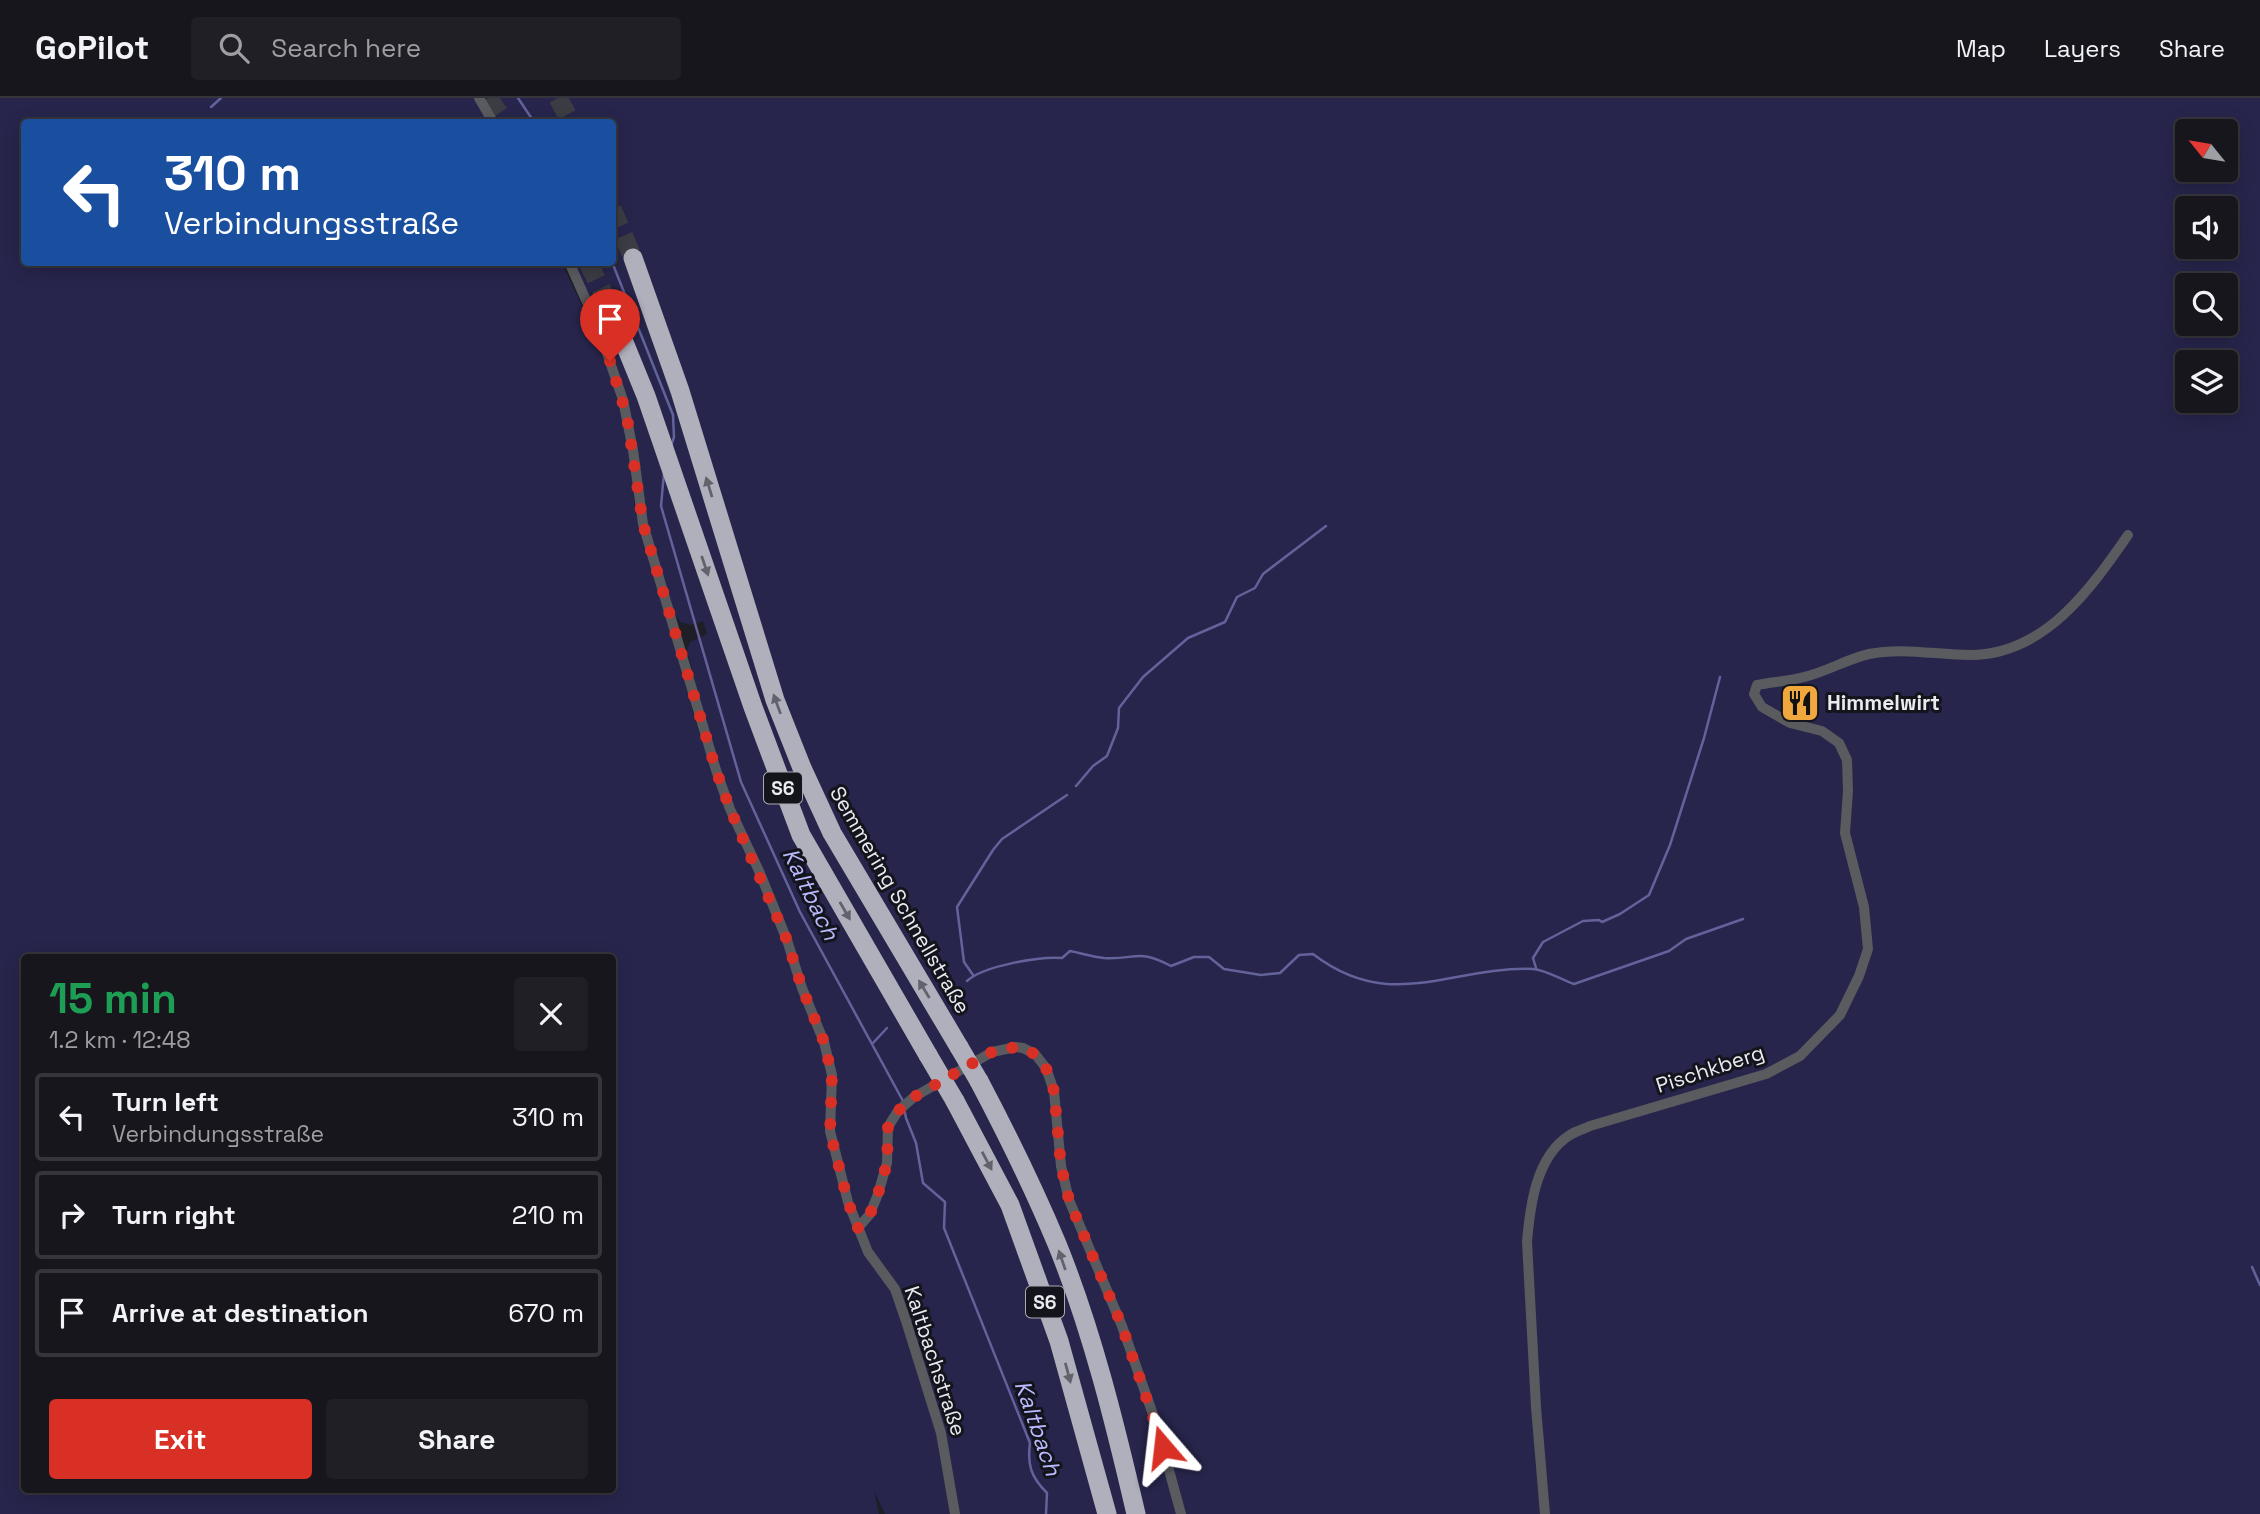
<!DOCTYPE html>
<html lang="en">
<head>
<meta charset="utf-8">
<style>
  body { margin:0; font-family:"Space Grotesk",sans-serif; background:#1f1f25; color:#f1f3f6; height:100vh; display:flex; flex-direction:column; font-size:26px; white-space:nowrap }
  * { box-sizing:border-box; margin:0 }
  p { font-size:23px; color:#9e9fa3 }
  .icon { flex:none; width:38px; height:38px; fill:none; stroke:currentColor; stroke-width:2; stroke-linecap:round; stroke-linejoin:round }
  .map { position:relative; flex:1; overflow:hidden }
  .side { position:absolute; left:21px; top:856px; width:595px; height:539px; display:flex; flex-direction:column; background:#16161c; border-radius:7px; box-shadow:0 4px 18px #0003,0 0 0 2px #35353b }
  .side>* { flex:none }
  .hud { position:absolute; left:21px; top:21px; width:595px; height:147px; border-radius:7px; box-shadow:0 4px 18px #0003,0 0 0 2px #35353b; background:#1a4fa0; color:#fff; overflow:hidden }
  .needle { width:46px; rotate:300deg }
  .controls { position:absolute; left:2175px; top:21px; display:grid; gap:14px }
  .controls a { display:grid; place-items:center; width:63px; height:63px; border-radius:7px; background:#16161c; box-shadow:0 4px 18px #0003,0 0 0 2px #35353b; font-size:35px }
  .pin { position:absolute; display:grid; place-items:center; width:60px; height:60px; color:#fff; margin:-72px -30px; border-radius:50% 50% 50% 0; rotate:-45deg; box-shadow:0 0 7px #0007 }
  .pin .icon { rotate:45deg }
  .me { position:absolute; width:77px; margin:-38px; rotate:343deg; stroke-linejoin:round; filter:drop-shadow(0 0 5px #0008) }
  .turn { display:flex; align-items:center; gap:24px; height:147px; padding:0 28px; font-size:32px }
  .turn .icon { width:91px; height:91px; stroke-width:2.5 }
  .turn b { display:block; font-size:49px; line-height:60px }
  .round { display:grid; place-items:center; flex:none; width:74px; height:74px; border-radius:7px; background:#1f1f25 }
  .headline { display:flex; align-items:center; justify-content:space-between; height:119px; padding:0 28px }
  h1 { font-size:42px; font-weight:700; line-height:52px; color:#1e9e55 }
  .primary-button { display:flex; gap:14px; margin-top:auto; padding:14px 28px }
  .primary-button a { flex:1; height:80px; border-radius:7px; background:#d93025; color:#fff; font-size:28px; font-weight:700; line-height:80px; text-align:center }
  .primary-button a+a { background:#1f1f25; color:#f1f3f6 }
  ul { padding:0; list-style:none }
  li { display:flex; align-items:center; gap:21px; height:88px; margin:0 14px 10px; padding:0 14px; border:4px solid #35353b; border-radius:7px }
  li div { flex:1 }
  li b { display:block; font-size:26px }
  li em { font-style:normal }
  header { display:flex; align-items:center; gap:42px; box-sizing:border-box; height:98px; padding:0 35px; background:#16161c; border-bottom:2px solid #35353b }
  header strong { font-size:33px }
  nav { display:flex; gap:38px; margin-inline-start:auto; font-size:24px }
  .search { width:490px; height:63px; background:#1f1f25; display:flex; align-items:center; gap:18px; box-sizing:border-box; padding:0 24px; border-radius:7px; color:#9e9fa3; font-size:26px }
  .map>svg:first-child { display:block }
  .green { fill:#27254b; fill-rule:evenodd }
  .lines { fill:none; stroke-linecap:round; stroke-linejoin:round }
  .stream { stroke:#63629b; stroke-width:2.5 }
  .highway-tunnel { stroke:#3c3d44; stroke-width:19; stroke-dasharray:19 10; stroke-linecap:butt }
  .street { stroke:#5a5b5f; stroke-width:10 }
  .highway { stroke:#afb0bb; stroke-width:19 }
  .highway-bridge { stroke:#afb0bb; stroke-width:19 }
  .oneway { fill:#62626c }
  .route { stroke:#d93025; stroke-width:12; stroke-dasharray:0 21.6 }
  .labels { text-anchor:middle; stroke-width:6; stroke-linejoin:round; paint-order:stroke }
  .shield { fill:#14141d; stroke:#aaaab1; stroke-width:2 }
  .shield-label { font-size:19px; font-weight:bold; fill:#eaeaf0 }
  .poi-label { font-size:21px; font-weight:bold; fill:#eaeaf0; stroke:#14141d; text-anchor:start }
  .street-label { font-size:21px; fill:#eaeaf0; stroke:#14141d }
  .water-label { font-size:23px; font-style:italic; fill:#b9bafe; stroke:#14141d }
</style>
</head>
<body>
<header>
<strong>GoPilot</strong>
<div class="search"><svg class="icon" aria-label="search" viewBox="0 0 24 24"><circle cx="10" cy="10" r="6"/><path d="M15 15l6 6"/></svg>Search here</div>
<nav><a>Map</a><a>Layers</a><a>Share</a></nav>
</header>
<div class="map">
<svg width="2260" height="1416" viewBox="0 0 2260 1416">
  <rect width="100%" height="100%" fill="#1d1e26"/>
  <path class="green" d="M0 0H476L488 24H24V164L562 165 582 208 611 279 624 327 631 369 635 412 698 631 722 702 802 879C783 816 753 757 729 696 710 650 700 600 687 552L690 544 707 536 703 523 691 527 680 524 672 512 644 413 624 292 614 258 572 165 612 164V24H497L483 0H2260V1416H1184L1151 1319 1178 1416H885L874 1393 879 1416H0ZM2188 33H2226V72H2188ZM2188 110H2226V149H2188ZM2188 187H2226V226H2188ZM2188 264H2226V303H2188ZM24 859H612V1391H24Z"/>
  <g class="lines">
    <g class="stream">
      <path d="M518 0 534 24"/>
      <path d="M211 9 221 0"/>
      <path d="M612 164 673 317 674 339 671 348"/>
      <path d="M664 375 661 408 741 684 800 814 903 1003"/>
      <path d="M1076 688 1093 668 1107 658 1118 630 1119 610 1143 579 1188 540 1225 524 1237 499 1255 490 1263 476 1326 428"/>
      <path d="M1536 870 1533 860 1543 844 1583 823 1599 822 1602 824 1620 816 1649 797 1670 747 1704 640 1720 579"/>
      <path d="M973 877 964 864 957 809 993 752 1002 741 1067 697"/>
      <path d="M967 883C983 868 1040 858 1062 860L1070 853C1081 855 1093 859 1104 860 1136 862 1138 850 1171 868L1194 859H1209L1224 871 1261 877 1280 875 1299 857 1313 856C1391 916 1450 868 1533 871 1546 872 1562 882 1574 886L1669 853 1686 841 1743 821"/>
      <path d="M873 945 887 930"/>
      <path d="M904 1010 906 1020 916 1045 923 1085 945 1104 944 1130 1030 1345C1027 1367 1031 1379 1047 1395L1046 1416"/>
      <path d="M2252 1169 2260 1187"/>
    </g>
    <g class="highway-tunnel">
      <path d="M488 0 505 24"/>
      <path d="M558 0 571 24"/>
      <path d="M612 111 633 160"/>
      <path d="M588 164 608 205"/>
    </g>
    <g class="street">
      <path d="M479 0 493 24"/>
      <path d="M569 164 598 229 623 302 633 352 643 426 716 672 730 711 759 773 787 842 802 890 824 944 832 977 830 1033 848 1104 868 1154 895 1191 906 1223 941 1335 955 1416"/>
      <path d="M858 1130 870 1116 878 1096 887 1065 888 1029 898 1013 914 999 992 954 1016 949 1023 950 1035 956 1046 970 1054 993 1061 1068 1069 1102 1122 1228 1157 1328 1181 1416"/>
      <path d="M1545 1416 1536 1309 1527 1144C1530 1108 1536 1058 1570 1037 1576 1033 1584 1031 1590 1028L1766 976 1800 958 1840 917 1859 878 1868 851 1864 809 1845 735 1848 693 1847 662 1839 645 1822 633 1790 625 1762 609 1754 596 1757 587C1772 584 1789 583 1804 579 1826 574 1847 561 1869 556 1902 549 1937 557 1970 557 2044 557 2090 492 2128 437"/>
    </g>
    <g class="highway">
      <path d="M633 160 680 293 775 602 802 670 832 735 959 949"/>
      <path d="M608 205 646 298 753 609 801 737 928 957"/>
      <path d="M979 983C1007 1036 1034 1091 1057 1146 1092 1232 1115 1326 1136 1416"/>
      <path d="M955 1003 1010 1107 1059 1243 1107 1416"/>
    </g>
    <g class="highway-bridge">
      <path d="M959 949 979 983"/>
      <path d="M928 957 955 1003"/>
    </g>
  </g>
  <defs><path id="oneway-solid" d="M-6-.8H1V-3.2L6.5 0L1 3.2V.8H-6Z" transform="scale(1.75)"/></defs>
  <g class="oneway">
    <use href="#oneway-solid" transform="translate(709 389) rotate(-107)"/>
    <use href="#oneway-solid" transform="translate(705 468) rotate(71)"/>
    <use href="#oneway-solid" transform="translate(777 606) rotate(-110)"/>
    <use href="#oneway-solid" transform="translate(845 813) rotate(60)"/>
    <use href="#oneway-solid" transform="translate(924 891) rotate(-121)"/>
    <use href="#oneway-solid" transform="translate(987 1063) rotate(62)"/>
    <use href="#oneway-solid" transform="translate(1062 1162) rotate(-109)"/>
    <use href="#oneway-solid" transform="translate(1068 1275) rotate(75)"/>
  </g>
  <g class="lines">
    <path class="route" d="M610 263 627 319 643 426 716 672 730 711 787 842 802 890 824 944 832 977 830 1034 848 1104 858 1130 870 1116 878 1096 887 1065 888 1029 898 1013 914 999 992 954 1016 949 1035 956 1046 970 1054 993 1061 1068 1069 1102 1122 1228 1163 1349"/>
  </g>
  <defs>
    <g id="restaurant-square" transform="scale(2.0125)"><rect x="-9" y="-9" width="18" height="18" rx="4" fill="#efa73e" stroke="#14141d"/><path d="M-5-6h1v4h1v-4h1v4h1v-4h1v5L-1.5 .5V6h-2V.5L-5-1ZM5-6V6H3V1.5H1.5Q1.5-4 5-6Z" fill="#111"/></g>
  </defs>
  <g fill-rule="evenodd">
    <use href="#restaurant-square" x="1800" y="605"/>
  </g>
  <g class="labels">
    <g class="shield">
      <rect x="764" y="674.5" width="38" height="31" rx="5"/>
      <rect x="1026" y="1188.5" width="38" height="31" rx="5"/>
    </g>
    <g class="shield-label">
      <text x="783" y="697">S6</text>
      <text x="1045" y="1211">S6</text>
    </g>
    <g class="poi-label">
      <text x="1827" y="612">Himmelwirt</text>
    </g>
    <g class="street-label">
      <text transform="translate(900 802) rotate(60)" y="7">Semmering Schnellstraße</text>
      <text transform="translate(1710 971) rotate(-18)" y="7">Pischkberg</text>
      <text transform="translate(935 1263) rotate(72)" y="7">Kaltbachstraße</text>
    </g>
    <g class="water-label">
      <text transform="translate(811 796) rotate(64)" y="8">Kaltbach</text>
      <text transform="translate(1038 1330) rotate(71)" y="8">Kaltbach</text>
    </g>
  </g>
</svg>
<div class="controls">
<a><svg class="needle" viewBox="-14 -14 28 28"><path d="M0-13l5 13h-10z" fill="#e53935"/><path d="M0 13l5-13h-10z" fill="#9e9fa3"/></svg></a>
<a><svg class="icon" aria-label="sound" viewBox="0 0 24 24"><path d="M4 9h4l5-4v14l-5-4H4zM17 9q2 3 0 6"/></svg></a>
<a><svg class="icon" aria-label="search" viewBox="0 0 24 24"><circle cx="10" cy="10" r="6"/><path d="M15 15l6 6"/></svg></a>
<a><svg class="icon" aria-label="layers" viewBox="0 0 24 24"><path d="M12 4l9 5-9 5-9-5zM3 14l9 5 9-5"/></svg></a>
</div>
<div class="pin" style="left:610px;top:263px;background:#d93025"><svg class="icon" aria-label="arrive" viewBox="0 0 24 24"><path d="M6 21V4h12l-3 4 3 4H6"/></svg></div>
<svg class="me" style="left:1163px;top:1349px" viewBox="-20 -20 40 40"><path d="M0-17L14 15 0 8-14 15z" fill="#d93025" stroke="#fff" stroke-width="4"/></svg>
<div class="hud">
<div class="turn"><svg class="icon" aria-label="left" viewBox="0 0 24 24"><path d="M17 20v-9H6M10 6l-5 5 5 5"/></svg><div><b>310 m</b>Verbindungsstraße</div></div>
</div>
<section class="side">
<div class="headline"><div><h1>15 min</h1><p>1.2 km · 12:48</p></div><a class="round"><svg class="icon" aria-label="close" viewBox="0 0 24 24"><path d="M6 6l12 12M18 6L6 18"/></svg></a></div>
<ul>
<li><svg class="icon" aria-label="left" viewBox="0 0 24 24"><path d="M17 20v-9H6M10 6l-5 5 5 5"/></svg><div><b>Turn left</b><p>Verbindungsstraße</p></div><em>310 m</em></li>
<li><svg class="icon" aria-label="right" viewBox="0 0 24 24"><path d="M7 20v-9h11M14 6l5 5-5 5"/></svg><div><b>Turn right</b></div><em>210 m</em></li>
<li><svg class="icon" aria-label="arrive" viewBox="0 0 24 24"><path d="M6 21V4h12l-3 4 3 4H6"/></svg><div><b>Arrive at destination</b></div><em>670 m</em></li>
</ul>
<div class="primary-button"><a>Exit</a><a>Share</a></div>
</section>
</div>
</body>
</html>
